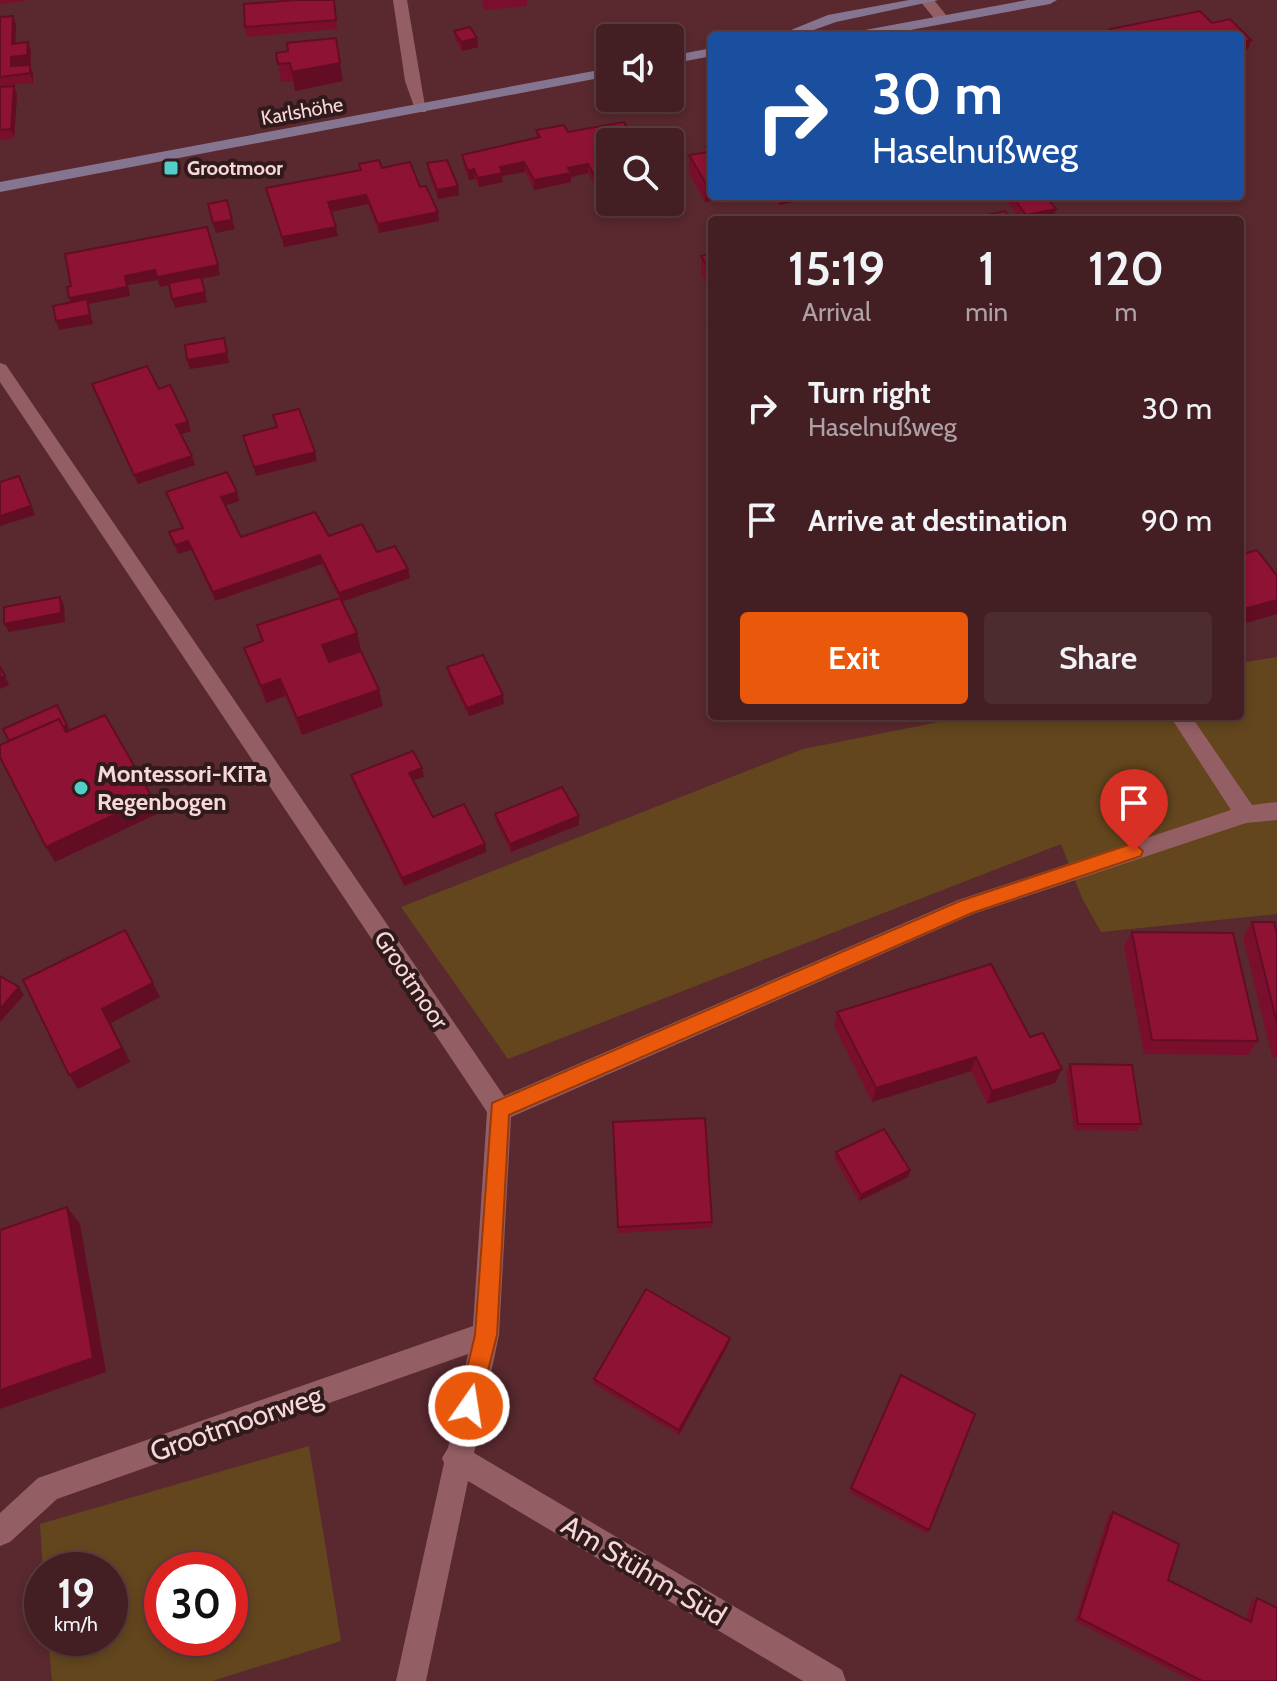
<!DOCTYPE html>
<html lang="en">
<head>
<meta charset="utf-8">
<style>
  body { margin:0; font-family:Cabin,sans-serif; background:#4d2c30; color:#f1f3f6; height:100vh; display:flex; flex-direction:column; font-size:30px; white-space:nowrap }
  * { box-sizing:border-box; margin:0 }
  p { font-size:26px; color:#afa2a6 }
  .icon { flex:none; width:44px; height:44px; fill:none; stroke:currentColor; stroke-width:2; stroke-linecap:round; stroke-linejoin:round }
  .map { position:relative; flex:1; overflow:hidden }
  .drawer { position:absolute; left:708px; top:216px; width:536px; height:504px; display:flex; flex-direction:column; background:#431f23; border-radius:8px; box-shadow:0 4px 12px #0003,0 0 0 2px #5b3d41 }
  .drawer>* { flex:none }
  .banner { position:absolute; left:708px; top:32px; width:536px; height:168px; border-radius:8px; box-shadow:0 4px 12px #0003,0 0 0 2px #5b3d41; background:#1a4fa0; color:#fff; overflow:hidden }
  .buttons { position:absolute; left:596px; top:24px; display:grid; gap:16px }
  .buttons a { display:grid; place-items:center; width:88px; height:88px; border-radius:8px; background:#431f23; box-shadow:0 4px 12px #0003,0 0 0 2px #5b3d41; font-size:40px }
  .speed { position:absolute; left:24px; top:1552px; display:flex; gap:16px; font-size:40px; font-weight:700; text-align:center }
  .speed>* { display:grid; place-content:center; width:104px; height:104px; border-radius:50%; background:#431f23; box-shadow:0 4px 12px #0003,0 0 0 2px #5b3d41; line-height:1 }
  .speed small { font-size:20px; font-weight:400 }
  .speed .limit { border:12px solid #d22; background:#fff; color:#111 }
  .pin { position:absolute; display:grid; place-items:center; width:68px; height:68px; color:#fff; margin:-82px -34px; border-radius:50% 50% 50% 0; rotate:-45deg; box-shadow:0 0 8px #0007 }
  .pin .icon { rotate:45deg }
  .me { position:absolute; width:88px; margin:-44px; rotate:13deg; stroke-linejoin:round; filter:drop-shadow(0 0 6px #0008) }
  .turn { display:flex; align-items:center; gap:28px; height:168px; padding:0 32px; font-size:36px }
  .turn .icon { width:104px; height:104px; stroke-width:2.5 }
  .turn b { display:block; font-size:56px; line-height:68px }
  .eta { display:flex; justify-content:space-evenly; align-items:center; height:136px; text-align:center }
  .eta b { font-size:48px; font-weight:600; line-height:56px }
  .primary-button { display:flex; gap:16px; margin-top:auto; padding:16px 32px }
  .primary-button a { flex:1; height:92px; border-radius:8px; background:#ea580c; color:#fff; font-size:32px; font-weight:600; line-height:92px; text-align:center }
  .primary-button a+a { background:#4d2c30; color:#f1f3f6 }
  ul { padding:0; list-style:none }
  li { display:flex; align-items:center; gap:24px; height:112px; padding:0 32px }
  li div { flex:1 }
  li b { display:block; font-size:30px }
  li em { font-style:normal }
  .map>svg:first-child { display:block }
  .green { fill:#63461e; fill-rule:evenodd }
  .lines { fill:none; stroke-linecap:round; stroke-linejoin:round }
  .minor { fill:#945f64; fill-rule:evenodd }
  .secondary { fill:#867590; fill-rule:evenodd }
  .wall { fill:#7a0f2d }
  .shaded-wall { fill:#630d24 }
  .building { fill:#8e1234; stroke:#630d24; stroke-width:2 }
  .route { fill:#ea580c; stroke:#983908; stroke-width:2 }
  .poi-dot { fill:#53cdca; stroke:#301a1c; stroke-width:3 }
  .labels { text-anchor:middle; stroke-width:8; stroke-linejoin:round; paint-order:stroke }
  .far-street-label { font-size:20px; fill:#f7d8da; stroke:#301a1c }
  .far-poi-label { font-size:20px; font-weight:bold; fill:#f7d8da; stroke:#301a1c; text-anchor:start }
  .poi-label { font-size:24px; font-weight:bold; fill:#f7d8da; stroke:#301a1c; text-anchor:start }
  .street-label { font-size:24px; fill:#f7d8da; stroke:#301a1c }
  .near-street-label { font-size:28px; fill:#f7d8da; stroke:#301a1c }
</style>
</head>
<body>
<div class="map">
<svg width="1277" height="1681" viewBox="0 0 1277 1681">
  <rect width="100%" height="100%" fill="#59292f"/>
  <g class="green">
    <path d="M1277 657V914L1101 932 1082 898 1061 844 508 1059 401 907 803 749 969 716H1240V663Z"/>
    <path d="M309 1446 341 1641 212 1681H52L48 1638H110V1570H43L40 1524ZM162 1570H230V1638H162Z"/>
  </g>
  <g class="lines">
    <g class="minor">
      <path d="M393 0H407L426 112H416L405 81Z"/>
      <path d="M919 0H934L950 20 948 23H938Z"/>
      <path d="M0 363 6 365 504 1096 958 900 1231 810 1170 716H1191L1252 805 1277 802V820L1246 823 973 914 511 1117 499 1335 474 1453 842 1670 846 1681H803L468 1481 426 1681H396L444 1463 442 1458 448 1448 468 1354 57 1499 10 1542 0 1546V1513L38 1478 473 1326 487 1112 0 382Z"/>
    </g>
    <g class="secondary">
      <path d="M909 0H939L836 22 797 36H776L828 15Z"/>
      <path d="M1027 0H1057L1050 4 878 36H847L854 32Z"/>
      <path d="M712 48V56L670 64V56Z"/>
      <path d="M610 68V76L0 192V182Z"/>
    </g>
  </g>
  <g class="wall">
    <path d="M0 0H26V1L0 4Z"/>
    <path d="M334 0 337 29 247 37 245 27Z"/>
    <path d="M482 0H527V6L484 10Z"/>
    <path d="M13 16 16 25 15 44 31 52 30 65 33 74V83L0 86V17Z"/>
    <path d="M1212 23 1251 40 1248 49 1240 36H1109L1110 29Z"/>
    <path d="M454 31 477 38 478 47 462 51 455 40Z"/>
    <path d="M288 51 343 81 295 91 293 81 281 82 278 64Z"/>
    <path d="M14 86 17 95 14 138 0 140V87Z"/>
    <path d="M536 130 568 132 610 142V158L606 159 597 190 588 173 571 177V182L534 190 525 172 502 176 503 182 479 187 475 179 469 180 463 164 462 155 537 138Z"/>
    <path d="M706 147 737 196 705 202 689 173V155L706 152Z"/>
    <path d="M427 163 459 195 438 199 428 173Z"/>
    <path d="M359 164 382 168 420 187 439 221 379 233 368 204 331 211 338 236 284 247 266 188 360 170Z"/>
    <path d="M773 196H824L779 205Z"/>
    <path d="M1003 196H1046L1054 218 1046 220H1021Z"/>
    <path d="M712 253V292L701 274V256Z"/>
    <path d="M712 326V355L707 345V327Z"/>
    <path d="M92 384 159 389 191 431 181 434 195 465 138 484Z"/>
    <path d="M166 492H237L239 501 226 505 241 537 329 536 377 552 410 578 342 602 361 650 329 661 383 706 302 735 285 696 266 703 250 665 244 648 261 642 257 625 339 598 322 564 215 601 191 550 178 554 172 541 169 532 182 528Z"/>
    <path d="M447 667 504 704 469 716 448 676Z"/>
    <path d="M351 775 424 777 413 780 433 817 485 844 486 852 404 886 353 783Z"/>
    <path d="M495 814 579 825 511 852 496 822Z"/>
    <path d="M1252 922 1277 935V1057H1272L1243 937Z"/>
    <path d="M1132 932 1258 1041 1248 1055 1144 1054 1124 947Z"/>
    <path d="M837 1012 1030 1037 1055 1083 987 1104 971 1071 872 1102 834 1026Z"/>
    <path d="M1070 1064 1141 1124 1137 1131 1074 1130 1066 1071Z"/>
    <path d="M613 1122 712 1222V1228L618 1233Z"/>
    <path d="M836 1152 910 1170 908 1177 859 1201 834 1158Z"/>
    <path d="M729 1343 679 1435 594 1384V1379Z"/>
    <path d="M901 1375 929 1530 926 1533 849 1492Z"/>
    <path d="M1113 1512 1168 1580 1246 1619 1251 1601 1257 1598 1277 1681H1192L1075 1621 1108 1516Z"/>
  </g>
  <g class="shaded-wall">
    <path d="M13 16 16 25 15 53 12 44Z"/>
    <path d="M477 38 478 47 462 51 461 42Z"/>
    <path d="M1251 40 1248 49 1240 51V42Z"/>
    <path d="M28 42 31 52 30 65 33 74V83L30 73 14 66V76L11 66V57Z"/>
    <path d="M340 63 343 81 295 91 292 72Z"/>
    <path d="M14 86 17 95 14 138 11 129Z"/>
    <path d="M610 149V158L601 160V150Z"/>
    <path d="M524 162 525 172 502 176 503 182 479 187 478 178 500 167Z"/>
    <path d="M588 164V173L571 177V182L534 190V180L568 168Z"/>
    <path d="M474 169 475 179 469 180 468 171Z"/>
    <path d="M610 178V188L597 190V181Z"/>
    <path d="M712 183V196H737L705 202 706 184Z"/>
    <path d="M458 186 459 195 438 199 437 190Z"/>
    <path d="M366 195 368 204 330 212 328 202Z"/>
    <path d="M780 196H824L779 205Z"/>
    <path d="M1056 209 1054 218 1046 220H1025L1026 215Z"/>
    <path d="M438 212 439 221 379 233 378 224Z"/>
    <path d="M232 220 235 229 216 233 213 223Z"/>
    <path d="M336 227 338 236 284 247 282 237Z"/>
    <path d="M218 265 220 275 160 287 158 280 128 285 130 296 88 304 93 324 59 330 56 321 73 307 69 298 125 276 155 270Z"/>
    <path d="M205 292 207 302 175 308 172 299Z"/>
    <path d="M224 338 229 363 190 369 187 360Z"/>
    <path d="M188 422 191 431 179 435 176 425Z"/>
    <path d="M315 452 317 461 256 476 254 467Z"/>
    <path d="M192 456 195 465 138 484 134 475Z"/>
    <path d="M23 485 35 515 0 526V516Z"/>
    <path d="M237 492 239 501 224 506 221 497Z"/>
    <path d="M188 541 191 550 178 554 175 545Z"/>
    <path d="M320 555 322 564 215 601 213 592Z"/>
    <path d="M408 569 410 578 341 602 339 593Z"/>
    <path d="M60 597 64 605 65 622 9 632 4 624Z"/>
    <path d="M1277 600V614L1240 625V610Z"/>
    <path d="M357 633 361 650 326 662 322 645Z"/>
    <path d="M5 676 9 685 0 689V678Z"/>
    <path d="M280 679 285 696 266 703 261 686Z"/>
    <path d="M379 690 383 706 302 735 297 718Z"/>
    <path d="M503 695 504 704 469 716 467 708Z"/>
    <path d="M67 725 71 733 13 749Z"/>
    <path d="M422 768 424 777 411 781 409 773Z"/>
    <path d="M152 797 159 813 55 862 46 847Z"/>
    <path d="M579 816V825L511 852 510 844Z"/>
    <path d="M485 844 486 852 404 886 402 878Z"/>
    <path d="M153 983 160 997 111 1023 130 1062 78 1089 69 1075 102 1009Z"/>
    <path d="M19 987 24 995 0 1022V1009Z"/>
    <path d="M976 1057 971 1071 872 1102 876 1088Z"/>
    <path d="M1062 1069 1055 1083 987 1104 992 1091Z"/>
    <path d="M910 1170 908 1177 859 1201 861 1195Z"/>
    <path d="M67 1207 80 1224 106 1372 0 1409V1390Z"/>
    <path d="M730 1338 729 1343 679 1435V1430Z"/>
  </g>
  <g class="building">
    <path d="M295 0H334L336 20 245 27 244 4Z"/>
    <path d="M1200 11 1212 23 1230 19 1251 40 1240 42V36H1224L1223 35 1216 36H1117L1110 29Z"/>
    <path d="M13 16 12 44 28 42 27 55 11 57V66L30 65V73L0 77V17Z"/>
    <path d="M470 27 477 38 461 42 454 31Z"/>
    <path d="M336 38 340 63 292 72 290 63 278 64 276 53 288 51 287 43Z"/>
    <path d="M14 86 11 129 0 130V87Z"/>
    <path d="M624 122 635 142H610V149L601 150 610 167V178L597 181 588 164 568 168 571 173 534 180 524 162 500 167 502 173 478 178 474 169 468 171 462 155 540 137 536 130 564 125 568 132Z"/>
    <path d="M712 146V183L706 184 689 155 709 152 706 147Z"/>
    <path d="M379 160 382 168 410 162 420 187 426 186 438 212 378 224 366 195 328 202 336 227 282 237 266 188 361 170 359 164Z"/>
    <path d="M447 160 458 186 437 190 427 163Z"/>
    <path d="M1012 196H1046L1056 209 1026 215Z"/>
    <path d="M227 200 232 220 213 223 208 204Z"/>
    <path d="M1005 211 1011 220H963Z"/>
    <path d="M207 227 218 265 157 277 155 270 125 276 127 287 69 298 67 287 71 286 65 254Z"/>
    <path d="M712 253V273L701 256Z"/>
    <path d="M201 277 205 292 172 299 169 283Z"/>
    <path d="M87 299 90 315 56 321 53 306Z"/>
    <path d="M712 326V335L707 327Z"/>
    <path d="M224 338 227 353 187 360 185 345Z"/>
    <path d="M147 366 159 389 170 385 188 422 176 425 192 456 134 475 92 384Z"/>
    <path d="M299 409 315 452 254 467 243 436 277 427 273 415Z"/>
    <path d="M227 472 237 492 221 497 241 537 315 512 329 536 362 524 377 552 395 546 408 569 339 593 320 555 213 592 188 541 175 545 169 532 183 528 166 492Z"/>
    <path d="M19 476 31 506 0 516V482Z"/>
    <path d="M1257 550 1277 576V600L1240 610V555Z"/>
    <path d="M60 597 61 613 4 624V607Z"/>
    <path d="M340 598 357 633 322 645 329 662 361 651 379 690 297 718 280 679 261 686 244 648 263 641 257 625Z"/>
    <path d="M483 655 503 695 467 708 447 667Z"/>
    <path d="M0 667 5 676 0 678Z"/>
    <path d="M57 705 67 725 63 727 59 719 9 741 3 729Z"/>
    <path d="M105 715 152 797 46 847 0 757V745L59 719 66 732Z"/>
    <path d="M413 751 422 768 409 773 433 817 464 804 485 844 402 878 351 775Z"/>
    <path d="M562 787 579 816 510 844 495 814Z"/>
    <path d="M1252 922H1274L1277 935V1023Z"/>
    <path d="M125 930 153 983 102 1009 122 1048 69 1075 23 980Z"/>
    <path d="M1132 932 1233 933 1258 1041 1152 1040Z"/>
    <path d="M991 964 1030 1037 1043 1033 1062 1069 992 1091 976 1057 876 1088 837 1012Z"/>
    <path d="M0 976 19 987 0 1009Z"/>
    <path d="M1070 1064 1132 1065 1141 1124H1078Z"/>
    <path d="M705 1118 712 1222 618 1227 613 1122Z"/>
    <path d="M884 1129 910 1170 861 1195 836 1152Z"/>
    <path d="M67 1207 93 1358 0 1390V1230Z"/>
    <path d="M646 1289 730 1338 679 1430 594 1379Z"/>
    <path d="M901 1375 975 1414 929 1530 851 1488Z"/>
    <path d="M1113 1512 1179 1544 1168 1580 1251 1622 1257 1598 1277 1608V1681H1202L1079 1618Z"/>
  </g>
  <path class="route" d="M1134 843 1143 851 1141 856 972 913 509 1115 497 1335 477 1414 469 1417 461 1414 458 1406 475 1335 492 1103 960 901Z"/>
  <g class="poi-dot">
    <rect x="163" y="160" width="16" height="16" rx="4"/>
    <circle cx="81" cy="788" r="8"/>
  </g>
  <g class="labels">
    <g class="far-street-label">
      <text transform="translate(302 111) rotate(-10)" y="7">Karlshöhe</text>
    </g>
    <g class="far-poi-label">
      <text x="187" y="175">Grootmoor</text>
    </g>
    <g class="poi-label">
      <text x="97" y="782">Montessori-KiTa<tspan x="97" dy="28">Regenbogen</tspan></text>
    </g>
    <g class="street-label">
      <text transform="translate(411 980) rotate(56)" y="8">Grootmoor</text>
    </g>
    <g class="near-street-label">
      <text transform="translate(236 1423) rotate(-19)" y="10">Grootmoorweg</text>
      <text transform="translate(644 1570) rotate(31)" y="10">Am Stühm-Süd</text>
    </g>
  </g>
</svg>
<div class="buttons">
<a><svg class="icon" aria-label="sound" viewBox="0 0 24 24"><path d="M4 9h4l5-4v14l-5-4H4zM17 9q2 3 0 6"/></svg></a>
<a><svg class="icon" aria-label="search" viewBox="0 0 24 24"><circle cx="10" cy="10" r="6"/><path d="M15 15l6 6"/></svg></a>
</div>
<div class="speed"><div>19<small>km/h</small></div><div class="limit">30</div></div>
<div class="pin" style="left:1134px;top:851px;background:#d93025"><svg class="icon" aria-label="arrive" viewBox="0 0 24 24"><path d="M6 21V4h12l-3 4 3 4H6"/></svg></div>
<svg class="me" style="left:469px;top:1406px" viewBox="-20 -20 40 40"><circle r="17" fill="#ea580c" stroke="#fff" stroke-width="3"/><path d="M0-11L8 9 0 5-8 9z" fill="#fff"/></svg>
<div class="banner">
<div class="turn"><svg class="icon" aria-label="right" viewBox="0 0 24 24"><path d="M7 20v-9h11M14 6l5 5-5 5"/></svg><div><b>30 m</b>Haselnußweg</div></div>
</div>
<section class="drawer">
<div class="eta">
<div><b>15:19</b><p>Arrival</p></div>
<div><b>1</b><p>min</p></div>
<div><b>120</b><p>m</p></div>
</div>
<ul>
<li><svg class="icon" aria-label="right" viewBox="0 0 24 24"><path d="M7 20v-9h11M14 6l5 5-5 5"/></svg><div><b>Turn right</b><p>Haselnußweg</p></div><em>30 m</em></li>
<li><svg class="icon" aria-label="arrive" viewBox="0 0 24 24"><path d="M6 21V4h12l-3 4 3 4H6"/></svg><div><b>Arrive at destination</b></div><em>90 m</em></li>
</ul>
<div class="primary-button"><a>Exit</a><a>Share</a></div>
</section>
</div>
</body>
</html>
